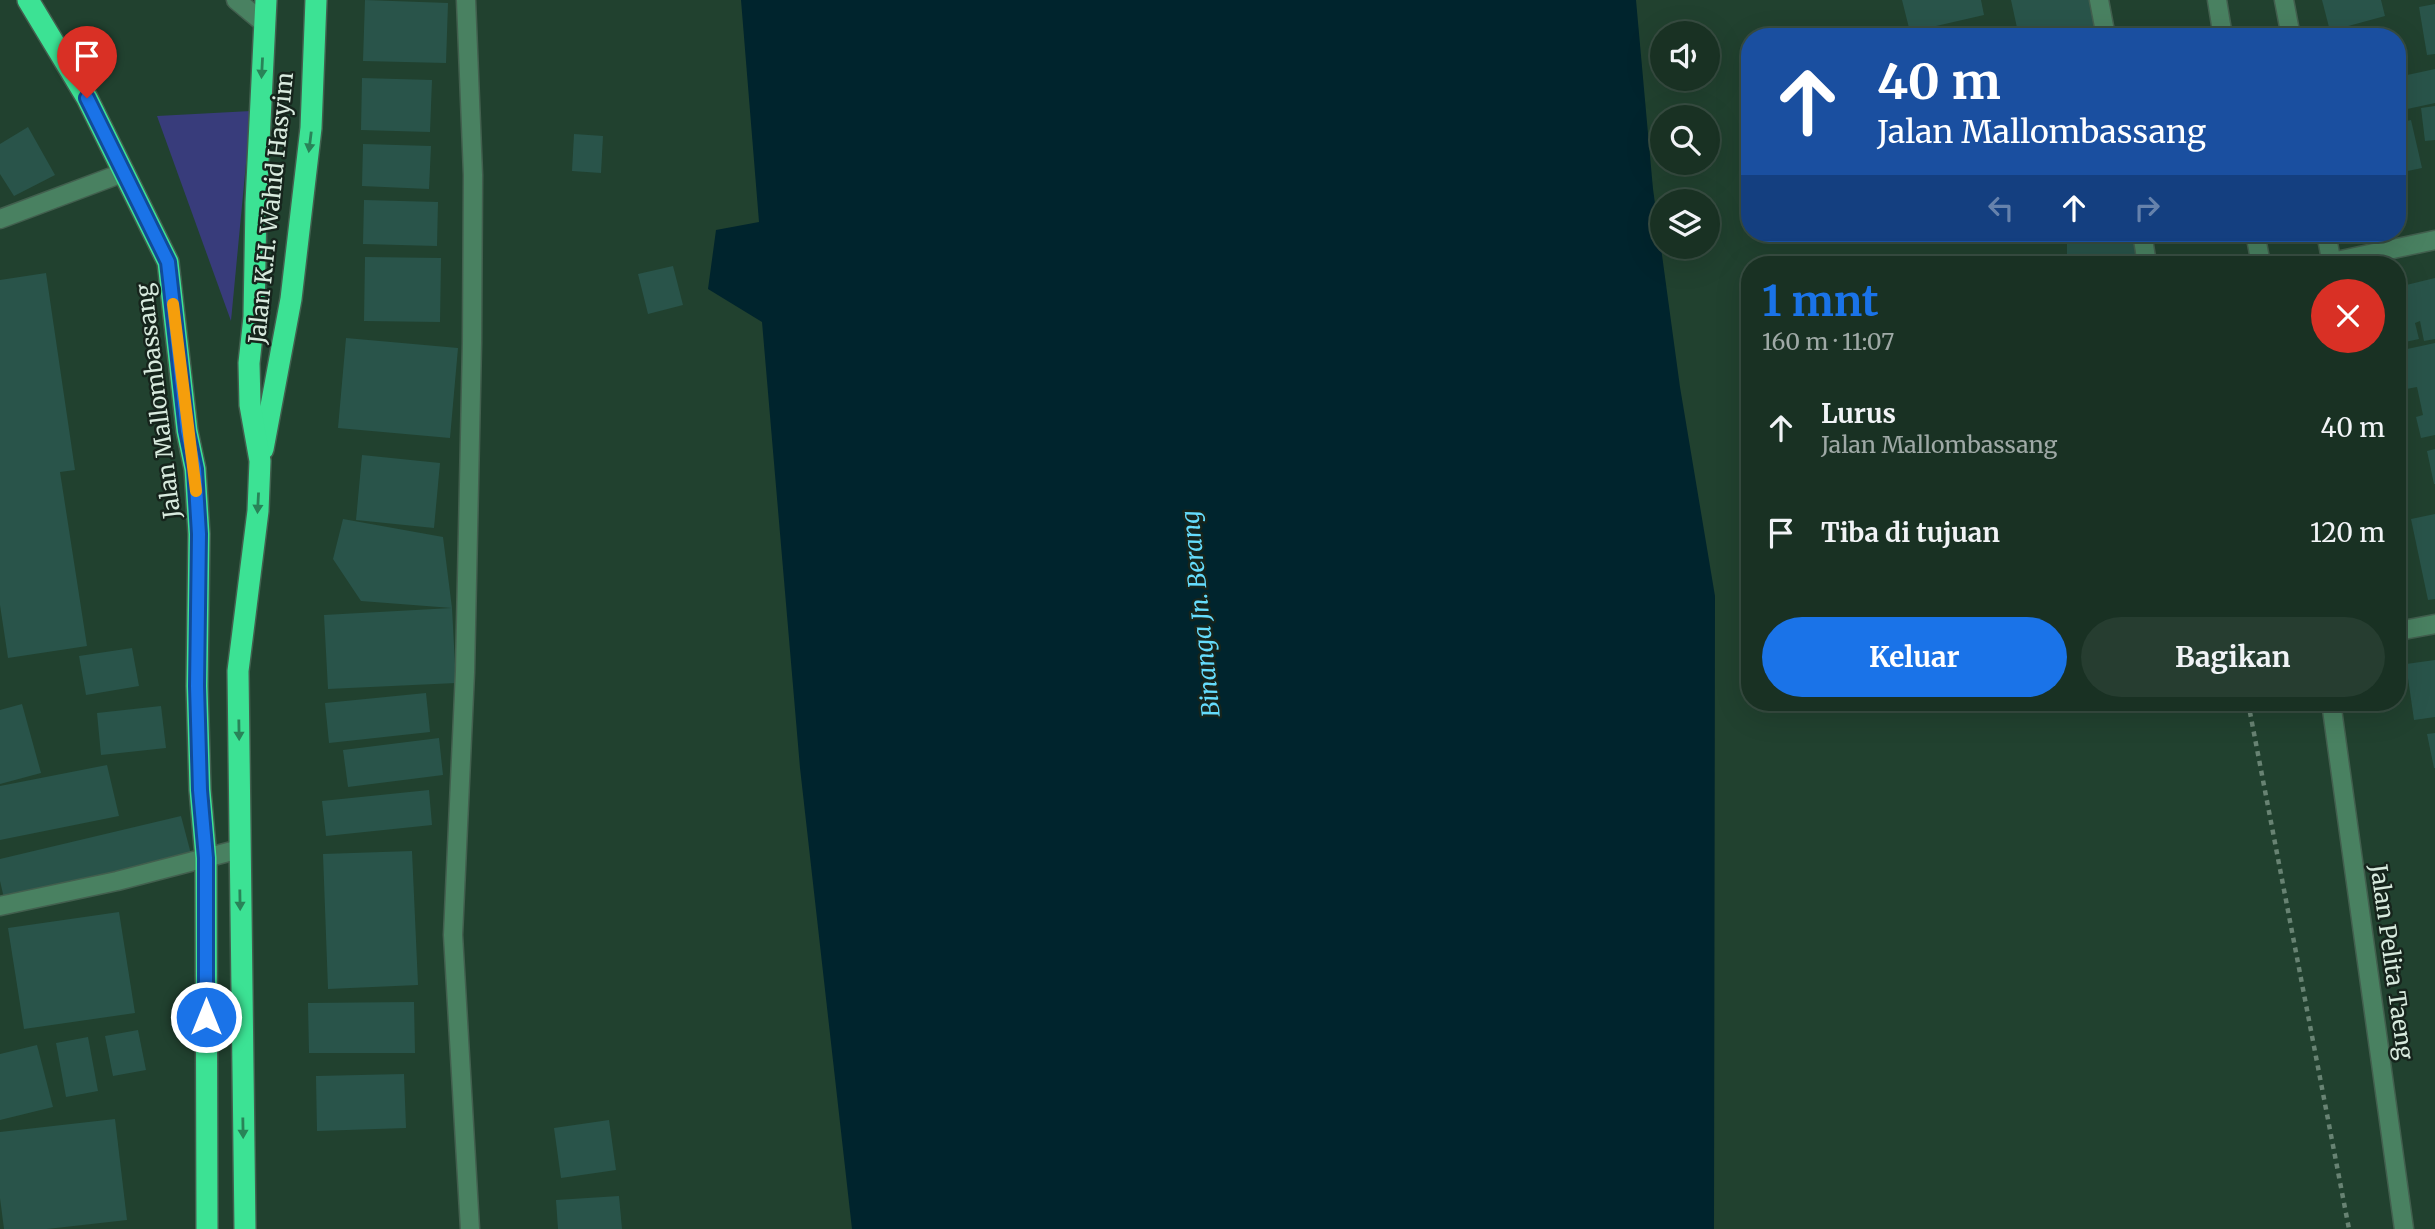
<!DOCTYPE html>
<html lang="id">
<head>
<meta charset="utf-8">
<style>
  body { margin:0; font-family:Merriweather,serif; background:#263d30; color:#f1f3f6; height:100vh; display:flex; flex-direction:column; font-size:26px; white-space:nowrap }
  * { box-sizing:border-box; margin:0 }
  p { font-size:23px; color:#9fa9a6 }
  .icon { flex:none; width:38px; height:38px; fill:none; stroke:currentColor; stroke-width:2; stroke-linecap:round; stroke-linejoin:round }
  .map { position:relative; flex:1; overflow:hidden }
  .side { position:absolute; left:1741px; top:256px; width:665px; height:455px; display:flex; flex-direction:column; background:#193123; border-radius:28px; box-shadow:0 7px 28px #0002,0 0 0 2px #374c41 }
  .side>* { flex:none }
  .banner { position:absolute; left:1741px; top:28px; width:665px; height:214px; border-radius:28px; box-shadow:0 7px 28px #0002,0 0 0 2px #374c41; background:#1a4fa0; color:#fff; overflow:hidden }
  .buttons { position:absolute; left:1650px; top:21px; display:grid; gap:14px }
  .buttons a { display:grid; place-items:center; width:70px; height:70px; border-radius:50%; background:#193123; box-shadow:0 7px 28px #0002,0 0 0 2px #374c41; font-size:35px }
  .pin { position:absolute; display:grid; place-items:center; width:60px; height:60px; color:#fff; margin:-72px -30px; border-radius:50% 50% 50% 0; rotate:-45deg; box-shadow:0 0 7px #0007 }
  .pin .icon { rotate:45deg }
  .me { position:absolute; width:77px; margin:-38px; rotate:0deg; stroke-linejoin:round; filter:drop-shadow(0 0 5px #0008) }
  .turn { display:flex; align-items:center; gap:24px; height:147px; padding:0 21px; font-size:32px }
  .turn .icon { width:91px; height:91px; stroke-width:2.5 }
  .turn b { display:block; font-size:49px; line-height:60px }
  .lanes { display:flex; align-items:center; height:66px; padding:0 21px; background:#0003; justify-content:center; gap:35px; direction:ltr }
  .lanes .off { opacity:.35 }
  .round { display:grid; place-items:center; flex:none; width:74px; height:74px; border-radius:37px; background:#263d30 }
  .headline { display:flex; align-items:center; justify-content:space-between; height:119px; padding:0 21px }
  h1 { font-size:42px; font-weight:700; line-height:52px; color:#1a73e8 }
  .primary-button { display:flex; gap:14px; margin-top:auto; padding:14px 21px }
  .primary-button a { flex:1; height:80px; border-radius:42px; background:#1a73e8; color:#fff; font-size:28px; font-weight:700; line-height:80px; text-align:center }
  .primary-button a+a { background:#263d30; color:#f1f3f6 }
  ul { padding:0; list-style:none }
  li { display:flex; align-items:center; gap:21px; height:105px; padding:0 21px }
  li div { flex:1 }
  li b { display:block; font-size:26px }
  li em { font-style:normal }
  .map>svg:first-child { display:block }
  .green { fill:#383c7b }
  .water { fill:#00242d }
  .building { fill:#29544a }
  .lines { fill:none; stroke-linecap:round; stroke-linejoin:round }
  .minor-casing { stroke:#425f4e; stroke-width:21 }
  .highway-casing { stroke:#425f4e; stroke-width:24 }
  .path { stroke:#688373; stroke-width:4.5; stroke-dasharray:5 5; stroke-linecap:butt }
  .minor { stroke:#498161; stroke-width:18 }
  .highway { stroke:#3ce294; stroke-width:21 }
  .oneway { fill:#298358 }
  .route-casing { stroke:#114b97; stroke-width:18 }
  .route { stroke:#1a73e8; stroke-width:12 }
  .slow { stroke:#f59e0b; stroke-width:12 }
  .labels { text-anchor:middle; stroke-width:5; stroke-linejoin:round; paint-order:stroke }
  .street-label { font-size:23px; fill:#d8eade; stroke:#16241c }
  .water-label { font-size:24px; font-style:italic; fill:#65dcfc; stroke:#16241c }
</style>
</head>
<body>
<div class="map">
<svg width="2435" height="1229" viewBox="0 0 2435 1229">
  <rect width="100%" height="100%" fill="#21412f"/>
  <path class="green" d="M251 111 231 321 157 116Z"/>
  <path class="water" d="M741 0H1636L1653 189 1680 387 1715 596 1714 1229H852L800 768 762 322 708 289 716 230 759 222Z"/>
  <g class="building">
    <path d="M365 0 448 3 446 63 363 61Z"/>
    <path d="M1902 0H1981L1984 15 1910 32Z"/>
    <path d="M2011 0H2097L2105 37H2019Z"/>
    <path d="M2322 0H2381L2385 16 2330 31Z"/>
    <path d="M2435 4V54L2427 55 2419 7Z"/>
    <path d="M2435 69V103L2398 111V77Z"/>
    <path d="M362 78 432 80 430 132 361 130Z"/>
    <path d="M2435 106V140L2425 141 2421 108Z"/>
    <path d="M2411 120 2422 168 2398 173V123Z"/>
    <path d="M28 127 55 175 14 196 0 174V144Z"/>
    <path d="M574 134 603 136 601 173 572 171Z"/>
    <path d="M363 144 431 146 429 189 362 186Z"/>
    <path d="M364 200 438 202 437 246 363 244Z"/>
    <rect x="2067" y="243" width="75" height="21"/>
    <path d="M365 257 441 258 440 322 364 321Z"/>
    <path d="M673 266 683 305 648 314 638 274Z"/>
    <path d="M46 273 75 470 60 472 87 646 8 658 0 605V280Z"/>
    <path d="M2435 278V339L2424 341 2420 321 2415 323 2419 339 2405 342 2403 332 2398 333V287Z"/>
    <path d="M346 338 458 348 450 438 338 428Z"/>
    <path d="M2435 343V435L2421 438 2416 417 2423 415 2417 387 2401 390 2398 375V351Z"/>
    <path d="M2435 449V484H2434L2427 451Z"/>
    <path d="M362 455 440 463 434 528 356 520Z"/>
    <path d="M2435 514V599L2428 600 2411 519Z"/>
    <path d="M343 519 443 537 452 608 456 683 328 689 324 615 452 608 361 601 333 559Z"/>
    <path d="M132 648 139 686 86 695 79 656Z"/>
    <path d="M2435 660V717L2414 720 2406 664Z"/>
    <path d="M426 693 430 732 329 743 325 703Z"/>
    <path d="M22 704 41 773 0 784V710Z"/>
    <path d="M161 706 166 748 101 755 97 713Z"/>
    <path d="M2435 733V768H2434L2427 734Z"/>
    <path d="M439 738 443 775 348 787 343 750Z"/>
    <path d="M107 765 119 816 0 840V786Z"/>
    <path d="M429 790 432 825 326 836 322 801Z"/>
    <path d="M181 816 191 854 4 898 0 881V859Z"/>
    <path d="M412 851 418 985 328 989 323 854Z"/>
    <path d="M119 912 135 1013 24 1029 8 928Z"/>
    <path d="M414 1002 415 1053H309L308 1003Z"/>
    <path d="M138 1030 146 1070 113 1076 105 1036Z"/>
    <path d="M88 1037 98 1091 66 1097 56 1043Z"/>
    <path d="M37 1045 53 1107 0 1120V1054Z"/>
    <path d="M404 1074 406 1128 317 1131 316 1076Z"/>
    <path d="M115 1119 127 1220 47 1229H4L0 1198V1132Z"/>
    <path d="M609 1120 616 1170 561 1178 554 1128Z"/>
    <path d="M619 1196 622 1229H558L556 1200Z"/>
  </g>
  <g class="lines">
    <g class="minor-casing">
      <g id="minor">
        <path d="M236 0 265 24"/>
        <path d="M466 0 473 175 472 343 465 672 453 935 470 1229"/>
        <path d="M2099 0 2106 37"/>
        <path d="M2217 0 2223 37"/>
        <path d="M2284 0 2291 37"/>
        <path d="M0 219 125 172"/>
        <path d="M2142 233 2147 264"/>
        <path d="M2255 233 2261 264"/>
        <path d="M2326 233 2332 264"/>
        <path d="M2332 262 2435 240"/>
        <path d="M2398 631 2435 624"/>
        <path d="M2331 702 2404 1229"/>
        <path d="M0 906 117 881 240 849"/>
      </g>
    </g>
    <g class="highway-casing">
      <g id="highway">
        <path d="M28 0 87 98 168 262 187 431 195 469 199 534 197 686 200 790 206 858 207 1229"/>
        <path d="M263 449 291 299 311 128 316 0"/>
        <path d="M245 1229 238 671 258 511 260 461 250 405 249 363 254 317 256 203 266 0"/>
      </g>
    </g>
    <path class="path" d="M2248 702 2349 1229"/>
    <use href="#minor" class="minor"/>
    <use href="#highway" class="highway"/>
  </g>
  <defs><path id="oneway-solid" d="M-6-.8H1V-3.2L6.5 0L1 3.2V.8H-6Z" transform="scale(1.75)"/></defs>
  <g class="oneway">
    <use href="#oneway-solid" transform="translate(262 68) rotate(93)"/>
    <use href="#oneway-solid" transform="translate(310 142) rotate(97)"/>
    <use href="#oneway-solid" transform="translate(258 503) rotate(93)"/>
    <use href="#oneway-solid" transform="translate(239 730) rotate(89)"/>
    <use href="#oneway-solid" transform="translate(240 900) rotate(89)"/>
    <use href="#oneway-solid" transform="translate(243 1128) rotate(89)"/>
  </g>
  <g class="lines">
    <g class="route-casing">
      <path id="route" d="M87 98 168 262 187 431 195 469 199 534 197 686 200 790 206 858V1017"/>
    </g>
    <use href="#route" class="route"/>
    <path class="slow" d="M173 304 196 491"/>
  </g>
  <g class="labels">
    <g class="street-label">
      <text transform="translate(271 208) rotate(-84)" y="8">Jalan K.H. Wahid Hasyim</text>
      <text transform="translate(158 401) rotate(-97)" y="8">Jalan Mallombassang</text>
      <text transform="translate(2392 962) rotate(82)" y="8">Jalan Pelita Taeng</text>
    </g>
    <g class="water-label">
      <text transform="translate(1201 614) rotate(-96)" y="8">Binanga Jn. Berang</text>
    </g>
  </g>
</svg>
<div class="buttons">
<a><svg class="icon" aria-label="sound" viewBox="0 0 24 24"><path d="M4 9h4l5-4v14l-5-4H4zM17 9q2 3 0 6"/></svg></a>
<a><svg class="icon" aria-label="search" viewBox="0 0 24 24"><circle cx="10" cy="10" r="6"/><path d="M15 15l6 6"/></svg></a>
<a><svg class="icon" aria-label="layers" viewBox="0 0 24 24"><path d="M12 4l9 5-9 5-9-5zM3 14l9 5 9-5"/></svg></a>
</div>
<div class="pin" style="left:87px;top:98px;background:#d93025"><svg class="icon" aria-label="arrive" viewBox="0 0 24 24"><path d="M6 21V4h12l-3 4 3 4H6"/></svg></div>
<svg class="me" style="left:206px;top:1017px" viewBox="-20 -20 40 40"><circle r="17" fill="#1a73e8" stroke="#fff" stroke-width="3"/><path d="M0-11L8 9 0 5-8 9z" fill="#fff"/></svg>
<div class="banner">
<div class="turn"><svg class="icon" aria-label="ahead" viewBox="0 0 24 24"><path d="M12 20V5M6 11l6-6 6 6"/></svg><div><b>40 m</b>Jalan Mallombassang</div></div>
<div class="lanes"><svg class="icon off" aria-label="left" viewBox="0 0 24 24"><path d="M17 20v-9H6M10 6l-5 5 5 5"/></svg><svg class="icon" aria-label="ahead" viewBox="0 0 24 24"><path d="M12 20V5M6 11l6-6 6 6"/></svg><svg class="icon off" aria-label="right" viewBox="0 0 24 24"><path d="M7 20v-9h11M14 6l5 5-5 5"/></svg></div>
</div>
<section class="side">
<div class="headline"><div><h1>1 mnt</h1><p>160 m · 11:07</p></div><a class="round" style="background:#d93025;color:#fff"><svg class="icon" aria-label="close" viewBox="0 0 24 24"><path d="M6 6l12 12M18 6L6 18"/></svg></a></div>
<ul>
<li><svg class="icon" aria-label="ahead" viewBox="0 0 24 24"><path d="M12 20V5M6 11l6-6 6 6"/></svg><div><b>Lurus</b><p>Jalan Mallombassang</p></div><em>40 m</em></li>
<li><svg class="icon" aria-label="arrive" viewBox="0 0 24 24"><path d="M6 21V4h12l-3 4 3 4H6"/></svg><div><b>Tiba di tujuan</b></div><em>120 m</em></li>
</ul>
<div class="primary-button"><a>Keluar</a><a>Bagikan</a></div>
</section>
</div>
</body>
</html>
